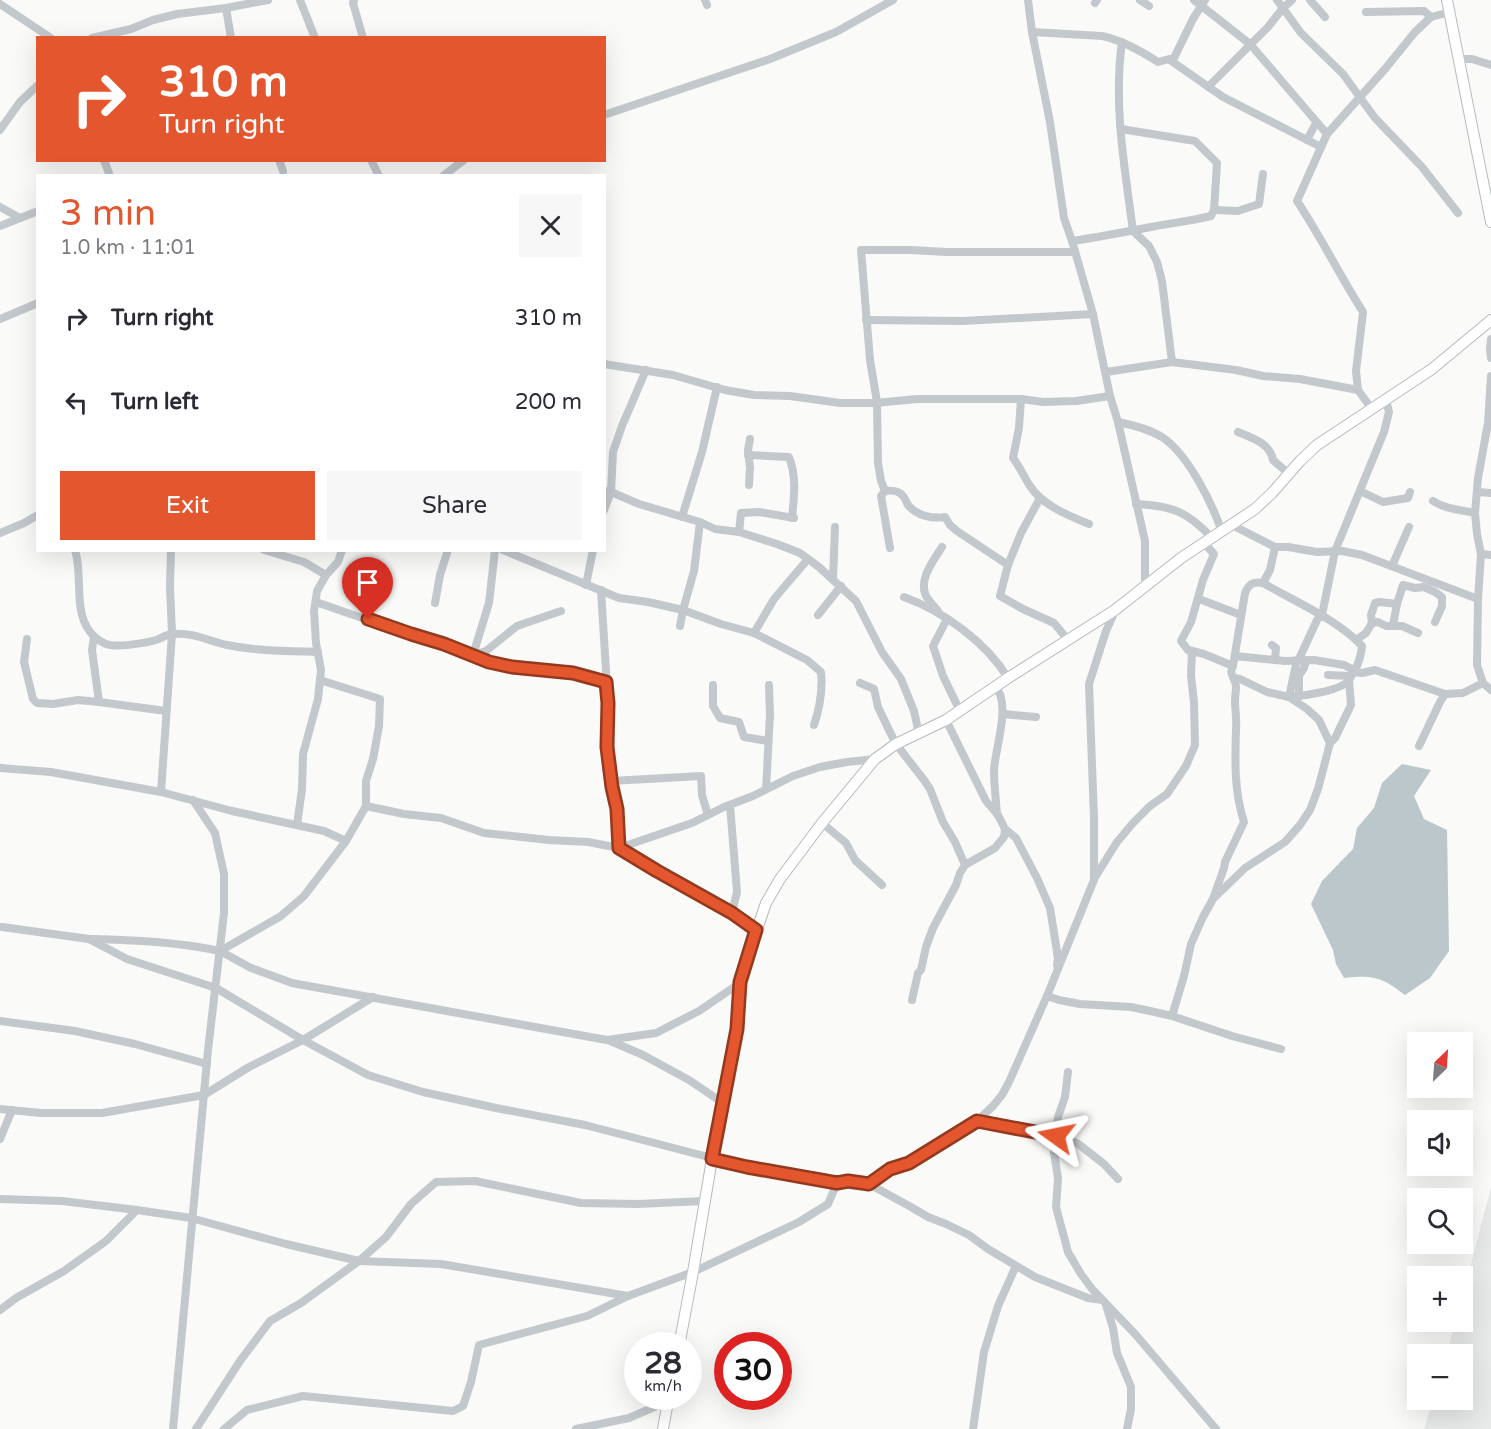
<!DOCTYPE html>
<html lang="en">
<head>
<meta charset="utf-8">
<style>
  body { margin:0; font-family:"Varela Round",sans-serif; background:#f7f7f7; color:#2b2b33; height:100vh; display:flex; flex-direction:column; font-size:22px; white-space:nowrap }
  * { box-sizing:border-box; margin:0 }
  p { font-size:20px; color:#7c7c81 }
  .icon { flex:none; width:33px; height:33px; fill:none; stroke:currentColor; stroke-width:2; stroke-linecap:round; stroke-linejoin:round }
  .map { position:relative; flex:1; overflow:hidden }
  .sheet { position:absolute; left:36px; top:174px; width:570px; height:378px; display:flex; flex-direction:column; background:#fff; border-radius:0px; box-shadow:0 6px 24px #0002 }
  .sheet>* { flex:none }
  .hud { position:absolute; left:36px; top:36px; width:570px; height:126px; border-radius:0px; box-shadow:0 6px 24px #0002; background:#e4572e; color:#fff; overflow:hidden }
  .needle { width:39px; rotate:25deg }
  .buttons { position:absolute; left:1407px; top:1032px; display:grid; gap:12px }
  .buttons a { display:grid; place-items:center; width:66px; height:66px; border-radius:0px; background:#fff; box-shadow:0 6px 24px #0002; font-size:30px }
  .speed { position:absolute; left:624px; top:1332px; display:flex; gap:12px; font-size:30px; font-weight:700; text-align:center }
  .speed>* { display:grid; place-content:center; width:78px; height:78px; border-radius:50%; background:#fff; box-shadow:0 6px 24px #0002; line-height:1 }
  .speed small { font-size:15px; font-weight:400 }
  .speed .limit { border:9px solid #d22; background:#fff; color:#111 }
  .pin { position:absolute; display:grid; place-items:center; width:51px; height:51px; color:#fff; margin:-62px -26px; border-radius:50% 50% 50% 0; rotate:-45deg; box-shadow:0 0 6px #0007 }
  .pin .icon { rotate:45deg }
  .me { position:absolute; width:66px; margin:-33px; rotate:282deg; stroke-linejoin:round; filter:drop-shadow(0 0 4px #0008) }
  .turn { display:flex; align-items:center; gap:21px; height:126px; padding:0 24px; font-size:27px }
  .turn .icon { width:78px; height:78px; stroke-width:2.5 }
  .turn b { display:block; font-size:42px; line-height:51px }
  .round { display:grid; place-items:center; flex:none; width:63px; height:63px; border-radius:0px; background:#f7f7f7 }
  .overview { display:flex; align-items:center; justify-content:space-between; height:102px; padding:0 24px }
  h1 { font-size:36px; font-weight:600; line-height:45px; color:#e4572e }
  .button { display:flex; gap:12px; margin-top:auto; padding:12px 24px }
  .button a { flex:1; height:69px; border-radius:0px; background:#e4572e; color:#fff; font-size:24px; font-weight:600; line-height:69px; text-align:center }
  .button a+a { background:#f7f7f7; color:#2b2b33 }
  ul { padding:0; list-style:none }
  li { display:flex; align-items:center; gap:18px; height:84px; padding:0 24px }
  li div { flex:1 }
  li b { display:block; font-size:22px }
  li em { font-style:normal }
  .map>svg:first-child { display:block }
  .built { fill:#e8e9e9 }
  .water { fill:#bbc7cb }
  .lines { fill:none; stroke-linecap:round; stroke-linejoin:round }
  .major-casing { stroke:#b5babe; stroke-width:12 }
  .minor { stroke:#c3c8cc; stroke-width:8 }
  .major { stroke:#fff; stroke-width:10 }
  .route-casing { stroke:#94391e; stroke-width:15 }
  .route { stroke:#e4572e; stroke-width:10 }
</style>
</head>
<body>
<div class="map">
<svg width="1491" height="1429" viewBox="0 0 1491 1429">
  <rect width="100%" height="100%" fill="#fafaf8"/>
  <path class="built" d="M1491 1187V1429H1424L1433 1400H1462V1354H1446L1456 1322H1462L1463 1295Z"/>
  <path class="water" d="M1402 764 1431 770 1414 796 1424 819 1447 830 1449 951 1430 978 1405 995C1381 977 1374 975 1344 978L1336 964 1333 950 1311 904 1322 881 1353 849 1357 828 1374 808 1382 783Z"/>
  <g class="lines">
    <g class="major-casing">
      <g id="major">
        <path d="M1447 0 1491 222"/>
        <path d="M679 1346 693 1272 712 1159 737 1029 740 983 743 970 766 903 780 879 822 823 875 759 896 744 946 720 1008 678 1115 610 1181 558 1255 509 1272 493 1300 461 1317 445 1432 369 1491 320"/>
        <path d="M663 1429 669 1396"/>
      </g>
    </g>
    <g class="minor">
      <path d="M300 0 315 38"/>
      <path d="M354 0 353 3 363 38"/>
      <path d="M705 0 707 5"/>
      <path d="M1028 0 1032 32 1050 122 1064 218 1072 241 1093 314 1110 396 1118 422 1145 541V585"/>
      <path d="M1140 0 1149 6"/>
      <path d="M1194 0 1250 44 1327 134"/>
      <path d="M1277 0 1301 33 1343 74 1375 118 1422 167 1458 213"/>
      <path d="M1310 0 1325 17"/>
      <path d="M1095 3 1097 0"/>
      <path d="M0 4 51 38"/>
      <path d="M226 8 231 38"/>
      <path d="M1366 12 1424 11 1431 17"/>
      <path d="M1032 32 1102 36C1122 40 1141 51 1158 62L1169 59 1173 60 1193 19 1205 0"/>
      <path d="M92 38 131 29 153 20 177 14 226 8 268 0"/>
      <path d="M1122 42C1113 105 1125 169 1133 231L1149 246 1157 262 1162 281 1172 362"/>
      <path d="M1458 59H1472L1491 65"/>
      <path d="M1170 60 1223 97 1321 147"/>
      <path d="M1208 87 1268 27 1283 8 1292 0"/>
      <path d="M604 115 770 59 836 32 893 0"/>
      <path d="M0 130 20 102 38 85"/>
      <path d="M1307 140 1316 123"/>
      <path d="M104 160 110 176"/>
      <path d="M279 160 283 171"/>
      <path d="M371 160 379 176"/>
      <path d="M443 176 464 160"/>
      <path d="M0 207 20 218"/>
      <path d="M1214 210 1238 211 1259 204 1263 174"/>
      <path d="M0 226 38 211"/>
      <path d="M1072 241C1099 237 1125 232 1151 227 1171 223 1191 221 1211 216L1214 210 1217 163 1195 141 1121 129"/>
      <path d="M0 319 38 303"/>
      <path d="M866 320 963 321 1093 314"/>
      <path d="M1491 339 1490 349 1491 358"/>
      <path d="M604 364 673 375 725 390 754 395 790 396 840 403H875L917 399H1021L1043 402 1076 401 1110 396"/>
      <path d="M1106 372 1172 362 1236 370 1263 376 1300 379 1358 390"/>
      <path d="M1491 376 1488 423 1478 478 1475 513 1477 534 1481 554 1478 599 1477 665 1483 683 1491 690"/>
      <path d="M1021 399 1019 428 1013 458C1020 467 1024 477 1030 486 1042 505 1069 516 1089 524"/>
      <path d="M1371 408 1358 390 1356 371 1363 312C1340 276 1321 237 1297 201L1327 134 1385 69 1415 32 1431 17 1450 12"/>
      <path d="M1118 422C1133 425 1149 429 1162 437 1188 454 1212 503 1222 532"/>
      <path d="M1238 432C1252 438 1270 443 1273 460L1289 474"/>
      <path d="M748 455 789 457C797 477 794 497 792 518"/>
      <path d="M749 485 750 468 748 450 750 439"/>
      <path d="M604 491 611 492 639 504 700 522 715 529 739 532 777 544 800 553 819 567 856 601 882 652 901 679 914 711 919 734"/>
      <path d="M885 491C891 490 899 491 903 496 906 499 906 502 908 505 917 516 932 519 945 517L950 525 957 531 1008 565"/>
      <path d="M1360 491 1383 502 1408 498 1410 492"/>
      <path d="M1477 492 1491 493"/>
      <path d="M1040 498 1021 533 1008 565 1000 596 1023 609 1054 623 1068 640"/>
      <path d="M1433 501C1445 509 1461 510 1475 513"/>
      <path d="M1136 504C1172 506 1187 511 1212 538"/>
      <path d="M604 510 611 492 613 452 622 426 646 370"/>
      <path d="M682 517 702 452 717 387"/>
      <path d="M1232 525 1275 547H1288L1317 552 1342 551 1362 555 1478 599"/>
      <path d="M739 532 741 513 759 512 794 518"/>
      <path d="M0 533 24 523 38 515"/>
      <path d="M1204 543 1214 554 1203 580 1191 622 1181 641 1188 650 1204 654 1233 666"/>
      <path d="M890 548 881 496 885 491 881 481 878 463 877 402 870 360 861 250H911L946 252H1075"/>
      <path d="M75 550C84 578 71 616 95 637 97 639 103 643 106 644 116 648 146 643 156 640 162 638 167 634 173 634 192 632 209 641 227 645 257 651 287 651 318 652"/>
      <path d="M264 550 304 562 326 575"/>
      <path d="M503 550 619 598 648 602 683 610 721 624 754 633 807 660 821 672C823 691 820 707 814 725"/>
      <path d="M1481 554 1491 555"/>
      <path d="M1392 566 1409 527"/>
      <path d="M833 579 835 527"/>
      <path d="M586 585 593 550"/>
      <path d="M601 590 608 703 607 747 612 787 617 809 619 848 692 823 724 807 753 796 793 776 820 767 847 762 875 759"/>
      <path d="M904 597C943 611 986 642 1008 678"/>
      <path d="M1199 599 1241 615"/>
      <path d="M316 602 411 635 444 643 489 662 512 667 572 673 606 682"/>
      <path d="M435 603 440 575 448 550"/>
      <path d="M938 611C934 606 929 601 926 596 918 579 934 560 942 547"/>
      <path d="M818 615 841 586"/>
      <path d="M947 619 933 646 943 676 960 711"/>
      <path d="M1372 623 1371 615 1375 603 1380 602 1397 604"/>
      <path d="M1393 625 1397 604 1403 585 1415 588 1424 587 1435 592 1442 597V606L1435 622"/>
      <path d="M680 626 683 610 694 571 700 522"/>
      <path d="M754 633 774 599 808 559"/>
      <path d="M94 637 92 650 99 702"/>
      <path d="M27 639 24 662 33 699 37 703 53 704 78 700 99 702 166 711"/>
      <path d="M1356 640 1366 633 1372 623 1378 622 1386 626H1402L1418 633"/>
      <path d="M1272 645 1276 648 1275 660"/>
      <path d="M473 655 489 603 495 550"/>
      <path d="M473 655 486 651 517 626 561 611"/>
      <path d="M1235 656 1285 661 1314 660 1344 665 1350 668 1354 672C1359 663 1361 656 1362 646 1338 620 1294 601 1263 583L1270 570 1275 547"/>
      <path d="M1299 659 1317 620 1322 615 1335 551 1384 432 1389 412 1386 400"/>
      <path d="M1297 660 1289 697C1303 696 1341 691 1349 680 1351 677 1352 674 1354 672L1362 673 1375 670 1445 694 1463 693 1483 683"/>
      <path d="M1328 675 1350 676"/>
      <path d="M860 683 874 689 878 707 889 730 896 744 924 780 930 789 943 822 955 842 965 865"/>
      <path d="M713 685V706L720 718 739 722 744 737 768 741"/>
      <path d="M995 686C1012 704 995 748 994 770 994 785 996 800 997 814"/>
      <path d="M1299 696V676L1304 668 1306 660"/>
      <path d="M1003 714 1036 717"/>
      <path d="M946 720 986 801 998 815 1005 829 1016 838 1037 878 1050 908 1058 958 1057 965"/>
      <path d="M1330 743 1335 738 1351 705 1349 680"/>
      <path d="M1419 746 1440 702 1445 694"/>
      <path d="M0 768 51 772 161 792 232 811 324 831 346 841"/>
      <path d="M611 781 701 776 702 795 708 815"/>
      <path d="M766 789 770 715 769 685"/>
      <path d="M161 792 172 634 170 587 171 550"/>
      <path d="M730 805 737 892 732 913"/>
      <path d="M366 806 404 814 441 818 484 833 549 840 588 842 619 848 657 871 732 913 756 930"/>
      <path d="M822 823 846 843 855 860 882 885"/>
      <path d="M297 825 302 789 303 754 318 699 321 670 316 643 314 611 317 591 326 575 338 562 342 550"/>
      <path d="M1094 879 1117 842 1133 823 1150 806 1167 794 1186 766 1195 745 1194 703 1191 675 1192 651"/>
      <path d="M1213 899 1224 868 1225 862 1244 822C1234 791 1235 761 1236 729 1237 720 1235 710 1235 701 1235 696 1236 692 1236 687 1236 678 1228 675 1233 666L1245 593C1249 584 1253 581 1263 583"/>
      <path d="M2 927 89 939 127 959 216 988 303 1040 368 1075 423 1092 496 1108 585 1125 747 1167 837 1183 848 1181 869 1184 890 1169 909 1163 977 1121 993 1106 1002 1095 1009 1082 1047 996 1094 880V818L1089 684 1106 631 1115 611"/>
      <path d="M91 939C135 940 177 942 220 951L281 916 304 896 346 841 366 806V781L373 759 379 726 380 699 320 680"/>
      <path d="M220 951 251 968 292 983 607 1040 656 1033 699 1011 740 983"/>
      <path d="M1047 996 1059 1000 1080 1004 1131 1007 1150 1011 1172 1016 1232 1036 1281 1049"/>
      <path d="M912 1000 918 973 921 970 926 947 933 928 956 885 960 873 965 865 995 848 1004 837 1005 829"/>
      <path d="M1172 1016 1184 976 1191 944 1203 917 1213 899 1245 868 1285 842 1300 825 1310 810 1318 789 1330 743 1319 720 1307 709 1289 697 1267 692 1240 679 1234 678"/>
      <path d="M0 1021 75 1031 135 1044 207 1064"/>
      <path d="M608 1040 643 1055 689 1080 723 1103"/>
      <path d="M1068 1072 1065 1097 1058 1117 1054 1153 1058 1178 1056 1207 1068 1252 1081 1274 1092 1289 1136 1335 1216 1429"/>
      <path d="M0 1109 41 1113H102L204 1095 249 1067 303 1040 373 997"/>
      <path d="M977 1121 1055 1136 1077 1143 1104 1164 1118 1179"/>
      <path d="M0 1139 12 1110"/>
      <path d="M869 1184 911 1207 928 1217 946 1224 969 1235 988 1249 1035 1277 1088 1298 1102 1300"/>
      <path d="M0 1199 62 1201 137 1210 191 1218 286 1244 359 1261 441 1264 628 1296"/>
      <path d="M1106 1305 1113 1328 1117 1353 1131 1387V1409L1127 1429"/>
      <path d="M0 1310 16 1298 64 1271 106 1241 137 1210"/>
      <path d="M173 1429 208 1050 224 913V874L215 833 193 800"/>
      <path d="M196 1429 240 1361 270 1321 301 1303 359 1261 386 1237 411 1204 436 1182 475 1181 581 1203 638 1204 704 1201"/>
      <path d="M224 1429 247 1410 303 1396 453 1411 463 1406 471 1382 479 1345 587 1316 628 1296 693 1272 799 1222 828 1204 837 1183"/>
      <path d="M576 1429 629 1418 668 1401"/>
      <path d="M973 1429 984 1352 998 1306 1016 1266"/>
    </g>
    <use href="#major" class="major"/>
  </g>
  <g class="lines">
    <g class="route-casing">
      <path id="route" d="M368 619 411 634 444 644 489 662 512 667 573 673 606 682 608 703 607 747 612 787 617 809 619 848 657 871 732 913 756 930 740 982 737 1029 712 1159 747 1167 837 1183 848 1181 869 1184 890 1169 909 1163 977 1121 1056 1136"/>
    </g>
    <use href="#route" class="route"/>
  </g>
</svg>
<div class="buttons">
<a><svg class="needle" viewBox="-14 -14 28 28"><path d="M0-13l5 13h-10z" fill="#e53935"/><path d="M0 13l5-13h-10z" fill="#7c7c81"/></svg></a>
<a><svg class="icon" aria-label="sound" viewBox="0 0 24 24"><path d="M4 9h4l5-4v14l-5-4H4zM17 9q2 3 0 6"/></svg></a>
<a><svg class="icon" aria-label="search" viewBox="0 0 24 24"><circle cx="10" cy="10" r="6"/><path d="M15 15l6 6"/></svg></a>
<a>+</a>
<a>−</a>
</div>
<div class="speed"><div>28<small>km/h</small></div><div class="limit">30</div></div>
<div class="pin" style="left:368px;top:619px;background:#d93025"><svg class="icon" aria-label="arrive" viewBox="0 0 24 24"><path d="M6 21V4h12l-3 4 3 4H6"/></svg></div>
<svg class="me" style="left:1056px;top:1136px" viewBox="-20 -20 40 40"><path d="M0-17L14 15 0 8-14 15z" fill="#e4572e" stroke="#fff" stroke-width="4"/></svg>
<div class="hud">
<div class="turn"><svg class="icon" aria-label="right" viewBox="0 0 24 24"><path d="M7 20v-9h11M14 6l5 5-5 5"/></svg><div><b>310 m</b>Turn right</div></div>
</div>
<section class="sheet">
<div class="overview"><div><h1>3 min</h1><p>1.0 km · 11:01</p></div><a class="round"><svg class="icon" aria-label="close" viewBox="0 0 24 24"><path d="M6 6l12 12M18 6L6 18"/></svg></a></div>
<ul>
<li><svg class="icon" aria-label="right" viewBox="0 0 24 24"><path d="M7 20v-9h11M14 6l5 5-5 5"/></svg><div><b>Turn right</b></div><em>310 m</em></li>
<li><svg class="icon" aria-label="left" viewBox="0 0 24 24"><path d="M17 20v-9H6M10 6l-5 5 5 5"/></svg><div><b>Turn left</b></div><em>200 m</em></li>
</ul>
<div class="button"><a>Exit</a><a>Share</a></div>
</section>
</div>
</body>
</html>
